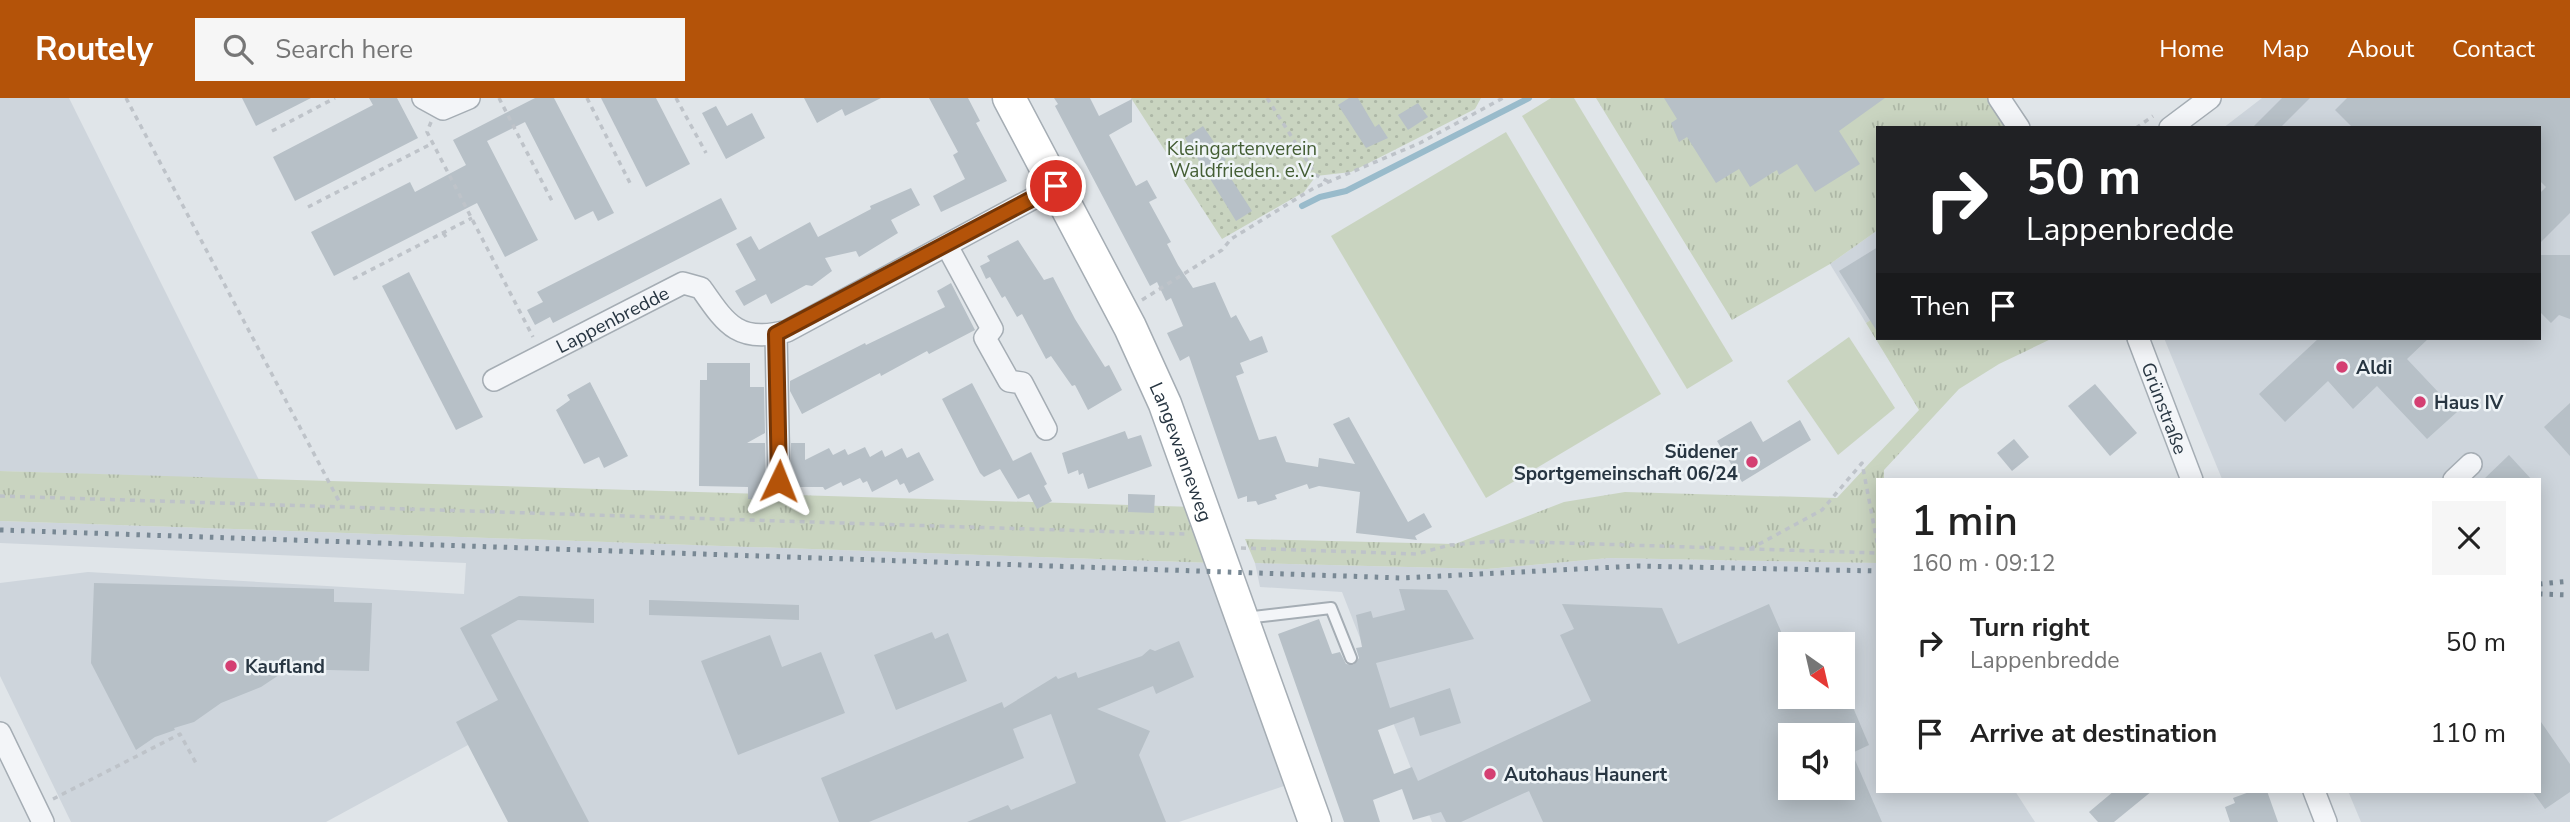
<!DOCTYPE html>
<html lang="en">
<head>
<meta charset="utf-8">
<style>
  body { margin:0; font-family:"Nunito Sans",sans-serif; background:#f6f6f6; color:#222; height:100vh; display:flex; flex-direction:column; font-size:26px; white-space:nowrap }
  * { box-sizing:border-box; margin:0 }
  p { font-size:23px; color:#767676 }
  .icon { flex:none; width:38px; height:38px; fill:none; stroke:currentColor; stroke-width:2; stroke-linecap:round; stroke-linejoin:round }
  .map { position:relative; flex:1; overflow:hidden }
  .panel { position:absolute; left:1876px; top:380px; width:665px; height:315px; display:flex; flex-direction:column; background:#fff; border-radius:0px; box-shadow:0 4px 18px #0003 }
  .panel>* { flex:none }
  .top-card { position:absolute; left:1876px; top:28px; width:665px; height:214px; border-radius:0px; box-shadow:0 4px 18px #0003; background:#202124; color:#fff; overflow:hidden }
  .needle { width:46px; rotate:146deg }
  .fabs { position:absolute; left:1778px; top:534px; display:grid; gap:14px }
  .fabs a { display:grid; place-items:center; width:77px; height:77px; border-radius:0px; background:#fff; box-shadow:0 4px 18px #0003; font-size:35px }
  .pin { position:absolute; display:grid; place-items:center; width:60px; height:60px; color:#fff; margin:-30px; border:4px solid #fff; border-radius:50%; box-shadow:0 2px 7px #0007 }
  .me { position:absolute; width:77px; margin:-38px; rotate:2deg; stroke-linejoin:round; filter:drop-shadow(0 0 5px #0008) }
  .turn { display:flex; align-items:center; gap:24px; height:147px; padding:0 35px; font-size:32px }
  .turn .icon { width:91px; height:91px; stroke-width:2.5 }
  .turn b { display:block; font-size:49px; line-height:60px }
  .then { display:flex; align-items:center; height:66px; padding:0 35px; background:#0003; gap:14px; font-size:26px }
  .round { display:grid; place-items:center; flex:none; width:74px; height:74px; border-radius:0px; background:#f6f6f6 }
  .overview { display:flex; align-items:center; justify-content:space-between; height:119px; padding:0 35px }
  h1 { font-size:42px; font-weight:600; line-height:52px }
  ul { padding:0; list-style:none }
  li { display:flex; align-items:center; gap:21px; height:91px; padding:0 35px }
  li div { flex:1 }
  li b { display:block; font-size:26px }
  li em { font-style:normal }
  header { display:flex; align-items:center; gap:42px; box-sizing:border-box; height:98px; padding:0 35px; background:#b45309; color:#fff }
  header strong { font-size:33px }
  nav { display:flex; gap:38px; margin-inline-start:auto; font-size:24px }
  .search { width:490px; height:63px; background:#f6f6f6; display:flex; align-items:center; gap:18px; box-sizing:border-box; padding:0 24px; border-radius:0px; color:#767676; font-size:26px }
  .map>svg:first-child { display:block }
  .built { fill:#ced5dc; fill-rule:evenodd }
  .grass { fill:url(#grass-tufts) }
  .park { fill:#c9d4c0 }
  .garden { fill:url(#garden-dots) }
  .lines { fill:none; stroke-linecap:round; stroke-linejoin:round }
  .stream { stroke:#99bbcb; stroke-width:6 }
  .building { fill:#b7c0c7; fill-rule:evenodd }
  .lane-casing { stroke:#a5adb4; stroke-width:14 }
  .street-casing { stroke:#a5adb4; stroke-width:24 }
  .secondary-casing { stroke:#a5adb4; stroke-width:35 }
  .path { stroke:#bec3c9; stroke-width:3.5; stroke-dasharray:5 5; stroke-linecap:butt }
  .lane { stroke:#f3f5f8; stroke-width:10 }
  .street { stroke:#f3f5f8; stroke-width:21 }
  .secondary { stroke:#fff; stroke-width:32 }
  .rail { stroke:#788894; stroke-width:5; stroke-dasharray:3.5 7; stroke-linecap:butt }
  .route-casing { stroke:#753606; stroke-width:18 }
  .route { stroke:#b45309; stroke-width:12 }
  .poi-dot { fill:#d43f72; stroke:#eff4f7; stroke-width:2.5 }
  .labels { text-anchor:middle; stroke-width:5; stroke-linejoin:round; paint-order:stroke }
  .park-label { font-size:19px; fill:#445e34; stroke:#eff4f7 }
  .street-label { font-size:19px; fill:#283642; stroke:#eff4f7 }
  .poi-label { font-size:19px; font-weight:bold; fill:#283642; stroke:#eff4f7; text-anchor:start }
</style>
</head>
<body>
<header>
<strong>Routely</strong>
<div class="search"><svg class="icon" aria-label="search" viewBox="0 0 24 24"><circle cx="10" cy="10" r="6"/><path d="M15 15l6 6"/></svg>Search here</div>
<nav><a>Home</a><a>Map</a><a>About</a><a>Contact</a></nav>
</header>
<div class="map">
<svg width="2570" height="724" viewBox="0 0 2570 724">
  <defs>
    <pattern id="grass-tufts" width="24" height="20" patternUnits="userSpaceOnUse" patternTransform="scale(1.75)"><rect width="24" height="20" fill="#c9d4c0"/><path d="M3 7l-1-3M5 7V3M7 7l1-3M15 17l-1-3M17 17v-4M19 17l1-3" fill="none" stroke="#adb7a6"/></pattern>
    <pattern id="garden-dots" width="8" height="8" patternUnits="userSpaceOnUse" patternTransform="scale(1.75)"><rect width="8" height="8" fill="#c9d4c0"/><path d="M2 2h.1M6 6h.1" fill="none" stroke="#adb7a6" stroke-width="1.8" stroke-linecap="round"/></pattern>
  </defs>
  <rect width="100%" height="100%" fill="#e0e5e9"/>
  <g class="built">
    <path d="M0 0H69L259 382 0 373Z"/>
    <path d="M2262 0H2570V724H2361L2348 693H2539V382L2222 381 2164 240H2539V30H2223Z"/>
    <path d="M1878 132V217L1866 225 1830 166Z"/>
    <path d="M0 423 1214 465 1284 688 1179 724H573L516 621 326 724H71L0 578V485L88 474 464 496 466 465 0 445Z"/>
    <path d="M1609 460 1878 465V693H2015L2035 724H1432L1342 494 1260 489 1255 465 1487 471ZM1790 546H1843V598H1790ZM1790 637H1843V690H1790Z"/>
  </g>
  <g class="grass">
    <path d="M1596 0H1990L2009 30H1878V132L1830 166 1732 222Z"/>
    <path d="M1878 217V240H2053L1999 266 1959 291 1884 372V381L1878 382V465L1609 460 1487 471 1255 465 1245 441 1455 446 1564 404 1625 394 1837 400 1919 312 1866 225Z"/>
    <path d="M0 373 1195 409 1214 465 0 423Z"/>
  </g>
  <g class="park">
    <path d="M1551 0H1574L1733 263 1687 291 1522 18Z"/>
    <path d="M1506 34 1661 296 1486 400 1331 138Z"/>
    <path d="M1849 239 1895 310 1838 357 1787 283Z"/>
  </g>
  <path class="garden" d="M1131 0H1481L1475 11 1351 74 1316 78 1304 94 1222 141Z"/>
  <g class="lines">
    <path class="stream" d="M1302 108 1320 99 1346 93 1529 0"/>
  </g>
  <g class="building">
    <path d="M242 0H311L256 28Z"/>
    <path d="M369 0H397L418 40 295 103 273 59 373 7Z"/>
    <path d="M535 0H554L614 115 598 123 593 113 575 122 525 24 487 43 538 142 505 159 477 105 334 178 311 134 410 84 415 94 466 67 453 42Z"/>
    <path d="M601 0H656L690 66 646 89Z"/>
    <path d="M804 0H881L845 18 842 11 817 25Z"/>
    <path d="M929 0H968L980 23 976 25 1007 83 941 114 933 98 965 81 953 57 958 54Z"/>
    <path d="M1054 0H1090L1099 18 1132 1V24L1109 37 1136 88 1147 82 1157 100 1149 104 1171 144 1167 146 1178 167 1193 190 1215 184 1231 220 1236 217 1250 243 1262 238 1268 254 1240 265 1244 275 1236 278 1259 342 1276 338 1286 364 1318 369 1319 360 1355 366 1333 326 1349 319 1408 424 1424 415 1432 429 1415 438 1417 442 1356 435 1360 394 1319 388 1309 391 1307 386 1275 397 1277 401 1258 407 1256 403 1247 404V398L1238 401 1189 258 1180 263 1167 235 1183 228 1171 200 1166 203 1157 184 1150 188 1055 8 1058 6Z"/>
    <path d="M1349 0H1358L1375 29 1379 26 1388 40 1366 50 1338 7Z"/>
    <path d="M1664 0H1885L1839 33 1860 66 1815 94 1797 66 1779 77 1777 72 1750 89 1739 71 1716 85 1687 39 1679 44 1671 25 1677 21Z"/>
    <path d="M2282 0H2310L2280 30H2252Z"/>
    <path d="M2347 0H2570V115L2539 146V96L2546 89 2539 82V30H2353L2335 12Z"/>
    <path d="M1418 5 1428 19 1408 32 1398 17Z"/>
    <path d="M716 8 727 28 752 15 765 40 726 61 702 15Z"/>
    <path d="M1203 28 1226 62 1221 65 1252 113 1236 123 1185 40Z"/>
    <path d="M911 90 920 107 891 122 898 135 859 159 856 153 825 160 832 173 812 188 806 187 771 206 766 196 744 208 735 193 756 182 736 146 751 138 759 152 810 124 818 139 871 111 870 108Z"/>
    <path d="M721 100 737 131 553 225 550 219 535 227 527 212 543 204 537 194Z"/>
    <path d="M1018 142 1044 182 1053 179 1075 221 1105 269 1109 267 1122 292 1088 312 1075 287 1072 288 1051 258 1046 261 1022 216 1017 219 1005 198 1002 200 990 179 986 181 980 168 990 163 987 158Z"/>
    <path d="M1878 149V235L1839 173Z"/>
    <path d="M2539 157H2570V221L2559 217 2551 225 2539 213Z"/>
    <path d="M409 174 483 319 456 332 382 188Z"/>
    <path d="M951 185 975 232 929 256 927 253 881 278 880 275 802 316 790 293V283L865 245 866 247 945 209 937 193Z"/>
    <path d="M2319 240H2429L2407 261 2457 314 2427 341 2377 288 2353 311 2328 283 2285 324 2259 296Z"/>
    <path d="M707 265H750V289H764L765 335 747 345H765L766 402 748 401V389L699 388 700 282H707Z"/>
    <path d="M590 284 628 358 604 370 599 359 584 366 556 312 570 302 567 297Z"/>
    <path d="M972 285 1013 363 1031 354 1047 386 1044 388 1052 403 1037 411 1029 396 1018 401 1000 371 984 379 980 375 942 301Z"/>
    <path d="M2095 286 2137 335 2110 358 2068 308Z"/>
    <path d="M2570 305V358L2544 329Z"/>
    <path d="M1800 322 1811 342 1742 384 1717 343 1751 323 1763 344Z"/>
    <path d="M1125 333 1128 341 1141 337 1152 368 1088 391 1083 375 1079 377 1078 372 1068 376 1062 355Z"/>
    <path d="M2014 341 2029 359 2012 373 1997 355Z"/>
    <path d="M791 345H805V362L829 350 833 357 845 351 848 357 865 349 870 359 882 352 885 359 902 350 907 360 919 354 934 382 909 395 904 385 900 387 897 381 872 394 867 383 863 385 860 380 843 388 841 384 825 392 823 389H791Z"/>
    <path d="M2509 357 2532 382H2483Z"/>
    <path d="M1128 396 1155 397 1154 415 1128 414Z"/>
    <path d="M94 485 334 491V504L372 505 369 573 288 571 261 589 221 605 194 624 174 630 175 632 155 639 136 652 91 565Z"/>
    <path d="M1399 491 1447 492 1474 541 1376 565 1390 610 1450 590 1461 625 1420 638 1414 619 1378 632 1394 676 1412 669 1418 683 1591 603 1560 537 1574 531 1562 506 1662 510 1678 546 1769 506 1790 554V598H1810L1814 607 1834 598H1843L1846 593 1869 647 1852 655 1882 724H1543L1529 693 1461 724H1446L1441 714 1413 722 1402 691 1373 702 1380 724H1344L1278 536 1319 521 1332 556 1340 554 1346 566 1353 567 1359 560 1356 550 1362 549 1356 517 1371 513 1373 520 1405 512ZM1790 637H1843V690H1790Z"/>
    <path d="M519 498 594 501V525L518 522 491 537 589 724H508L456 624 498 602 460 530Z"/>
    <path d="M649 502 799 507V522L649 517Z"/>
    <path d="M932 534 935 541 948 535 967 583 896 612 874 557Z"/>
    <path d="M770 537 782 569 821 554 845 615 738 657 701 563Z"/>
    <path d="M1179 543 1194 579 1156 596 1153 588 1097 611 1150 633 1139 657 1166 724H967L1008 707 1011 712 1076 685 1051 616 1013 631 1024 660 869 724H839L821 680 1002 604 1004 610 1056 578 1058 581 1076 574 1078 580 1142 558 1150 551 1155 553Z"/>
    <path d="M2539 621 2570 666V694L2545 711 2532 693H2539Z"/>
    <path d="M2114 693H2152L2114 724H2098L2089 714Z"/>
    <path d="M2252 693H2267L2278 724H2230L2225 709 2235 705 2233 700Z"/>
  </g>
  <g class="lines">
    <g class="lane-casing">
      <path id="lane" d="M1245 520 1331 510 1351 560"/>
    </g>
    <g class="street-casing">
      <g id="street">
        <path d="M423 0 443 11 469 0"/>
        <path d="M1999 0 2019 30"/>
        <path d="M2170 30 2210 0"/>
        <path d="M947 148 992 231 985 240 1009 283 1022 285 1046 331"/>
        <path d="M776 236 779 383"/>
        <path id="s1" d="M2138 240 2192 382"/>
        <path id="s2" d="M494 282 683 185 701 190C726 226 738 246 787 233L1056 88"/>
        <path d="M2454 382 2471 366"/>
        <path d="M0 635 43 724"/>
        <path d="M2314 693 2326 724"/>
      </g>
    </g>
    <g class="secondary-casing">
      <g id="secondary">
        <path id="s3" d="M1009 0 1130 229 1165 306 1315 724"/>
      </g>
    </g>
    <g class="path">
      <path d="M126 0 341 407"/>
      <path d="M499 0 552 103"/>
      <path d="M587 0 630 85"/>
      <path d="M676 0 706 55"/>
      <path d="M1267 0 1316 77 1329 84"/>
      <path d="M431 24 427 34 533 239"/>
      <path d="M2136 30 2153 18"/>
      <path d="M272 33 335 0"/>
      <path d="M308 109 433 45"/>
      <path d="M443 135 449 143"/>
      <path d="M353 181 472 120"/>
      <path d="M1142 202 1222 152 1231 141 1314 90 1420 45 1503 0"/>
      <path d="M0 398 1186 436"/>
      <path d="M1241 450 1416 456 1450 447 1502 443 1878 455"/>
      <path d="M1750 451 1822 412 1862 365 1878 449"/>
      <path d="M53 701 180 636 197 667"/>
    </g>
    <use href="#lane" class="lane"/>
    <use href="#street" class="street"/>
    <use href="#secondary" class="secondary"/>
    <g class="rail">
      <path d="M0 432 1402 480 1637 468 1878 473"/>
      <path d="M2539 486 2570 483"/>
      <path d="M2539 496 2570 497"/>
    </g>
  </g>
  <g class="lines">
    <g class="route-casing">
      <path id="route" d="M779 383 776 236 1056 88"/>
    </g>
    <use href="#route" class="route"/>
  </g>
  <g class="poi-dot">
    <circle cx="2342" cy="269" r="7"/>
    <circle cx="2420" cy="304" r="7"/>
    <circle cx="1752" cy="364" r="7"/>
    <circle cx="231" cy="568" r="7"/>
    <circle cx="1490" cy="676" r="7"/>
  </g>
  <g class="labels">
    <g class="park-label">
      <text x="1242" y="57">Kleingartenverein<tspan x="1242" dy="22">Waldfrieden. e.V.</tspan></text>
    </g>
    <g class="street-label">
      <text dy="7" stroke="none"><textPath href="#s2" startOffset="133">Lappenbredde</textPath></text>
      <text dy="7" stroke="none"><textPath href="#s1" startOffset="75">Grünstraße</textPath></text>
      <text dy="7" stroke="none"><textPath href="#s3" startOffset="394">Langewanneweg</textPath></text>
    </g>
    <g class="poi-label">
      <text x="2356" y="276">Aldi</text>
      <text x="2434" y="311">Haus IV</text>
      <text x="1738" y="360" text-anchor="end">Südener<tspan x="1738" dy="22">Sportgemeinschaft 06/24</tspan></text>
      <text x="245" y="575">Kaufland</text>
      <text x="1504" y="683">Autohaus Haunert</text>
    </g>
  </g>
</svg>
<div class="fabs">
<a><svg class="needle" viewBox="-14 -14 28 28"><path d="M0-13l5 13h-10z" fill="#e53935"/><path d="M0 13l5-13h-10z" fill="#767676"/></svg></a>
<a><svg class="icon" aria-label="sound" viewBox="0 0 24 24"><path d="M4 9h4l5-4v14l-5-4H4zM17 9q2 3 0 6"/></svg></a>
</div>
<div class="pin" style="left:1056px;top:88px;background:#d93025"><svg class="icon" aria-label="arrive" viewBox="0 0 24 24"><path d="M6 21V4h12l-3 4 3 4H6"/></svg></div>
<svg class="me" style="left:779px;top:383px" viewBox="-20 -20 40 40"><path d="M0-17L14 15 0 8-14 15z" fill="#b45309" stroke="#fff" stroke-width="4"/></svg>
<div class="top-card">
<div class="turn"><svg class="icon" aria-label="right" viewBox="0 0 24 24"><path d="M7 20v-9h11M14 6l5 5-5 5"/></svg><div><b>50 m</b>Lappenbredde</div></div>
<div class="then">Then<svg class="icon" aria-label="arrive" viewBox="0 0 24 24"><path d="M6 21V4h12l-3 4 3 4H6"/></svg></div>
</div>
<section class="panel">
<div class="overview"><div><h1>1 min</h1><p>160 m · 09:12</p></div><a class="round"><svg class="icon" aria-label="close" viewBox="0 0 24 24"><path d="M6 6l12 12M18 6L6 18"/></svg></a></div>
<ul>
<li><svg class="icon" aria-label="right" viewBox="0 0 24 24"><path d="M7 20v-9h11M14 6l5 5-5 5"/></svg><div><b>Turn right</b><p>Lappenbredde</p></div><em>50 m</em></li>
<li><svg class="icon" aria-label="arrive" viewBox="0 0 24 24"><path d="M6 21V4h12l-3 4 3 4H6"/></svg><div><b>Arrive at destination</b></div><em>110 m</em></li>
</ul>
</section>
</div>
</body>
</html>
